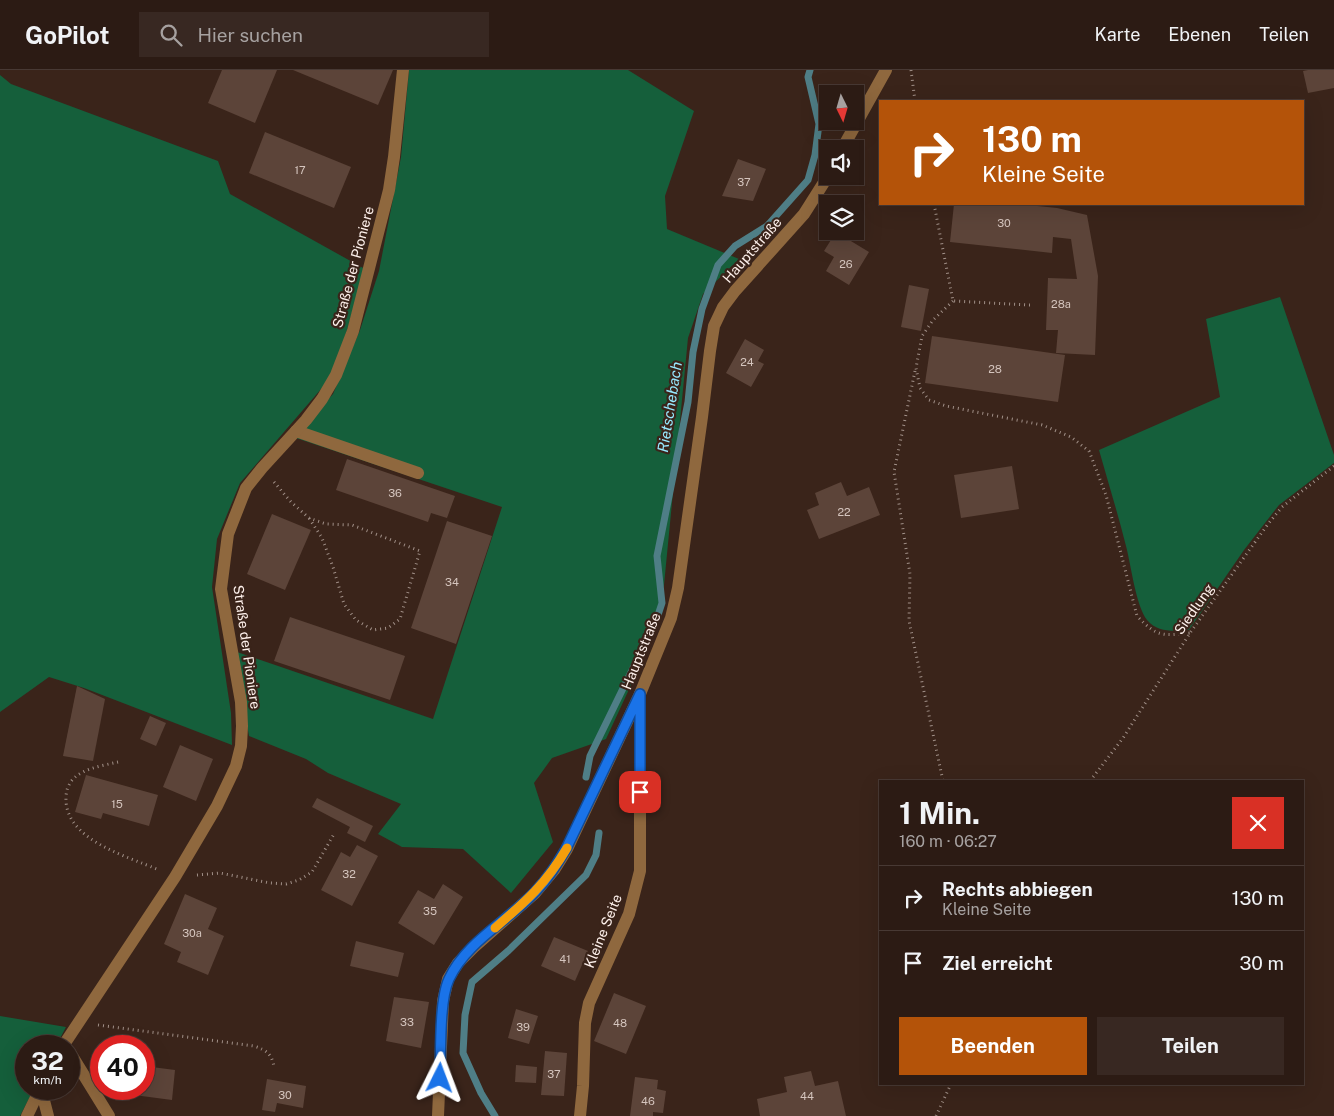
<!DOCTYPE html>
<html lang="de">
<head>
<meta charset="utf-8">
<style>
  body { margin:0; font-family:"Public Sans",sans-serif; background:#382822; color:#f1f3f6; height:100vh; display:flex; flex-direction:column; font-size:19px; white-space:nowrap }
  * { box-sizing:border-box; margin:0 }
  p { font-size:16px; color:#a6a1a0 }
  .icon { flex:none; width:28px; height:28px; fill:none; stroke:currentColor; stroke-width:2; stroke-linecap:round; stroke-linejoin:round }
  .map { position:relative; flex:1; overflow:hidden }
  .panel { position:absolute; left:879px; top:710px; width:425px; height:305px; display:flex; flex-direction:column; background:#2c1b14; border-radius:0px; box-shadow:0 5px 20px #0002,0 0 0 1px #483934 }
  .panel>* { flex:none }
  .hud { position:absolute; left:879px; top:30px; width:425px; height:105px; border-radius:0px; box-shadow:0 5px 20px #0002,0 0 0 1px #483934; background:#b45309; color:#fff; overflow:hidden }
  .needle { width:32px; rotate:175deg }
  .tools { position:absolute; left:819px; top:15px; display:grid; gap:10px }
  .tools a { display:grid; place-items:center; width:45px; height:45px; border-radius:0px; background:#2c1b14; box-shadow:0 5px 20px #0002,0 0 0 1px #483934; font-size:25px }
  .speed { position:absolute; left:15px; top:965px; display:flex; gap:10px; font-size:25px; font-weight:700; text-align:center }
  .speed>* { display:grid; place-content:center; width:65px; height:65px; border-radius:50%; background:#2c1b14; box-shadow:0 5px 20px #0002,0 0 0 1px #483934; line-height:1 }
  .speed small { font-size:12px; font-weight:400 }
  .speed .limit { border:8px solid #d22; background:#fff; color:#111 }
  .pin { position:absolute; display:grid; place-items:center; width:42px; height:42px; color:#fff; margin:-21px; border-radius:10px; box-shadow:0 2px 8px #0006 }
  .me { position:absolute; width:55px; margin:-28px; rotate:3deg; stroke-linejoin:round; filter:drop-shadow(0 0 4px #0008) }
  .turn { display:flex; align-items:center; gap:18px; height:105px; padding:0 20px; font-size:22px }
  .turn .icon { width:65px; height:65px; stroke-width:2.5 }
  .turn b { display:block; font-size:35px; line-height:42px }
  .round { display:grid; place-items:center; flex:none; width:52px; height:52px; border-radius:0px; background:#382822 }
  .summary { display:flex; align-items:center; justify-content:space-between; height:85px; padding:0 20px }
  h1 { font-size:30px; font-weight:700; line-height:38px }
  .cta { display:flex; gap:10px; margin-top:auto; padding:10px 20px }
  .cta a { flex:1; height:58px; border-radius:0px; background:#b45309; color:#fff; font-size:20px; font-weight:700; line-height:58px; text-align:center }
  .cta a+a { background:#382822; color:#f1f3f6 }
  ul { padding:0; list-style:none }
  li { display:flex; align-items:center; gap:15px; height:65px; padding:0 20px; border-top:1px solid #483934 }
  li div { flex:1 }
  li b { display:block; font-size:19px }
  li em { font-style:normal }
  header { display:flex; align-items:center; gap:30px; box-sizing:border-box; height:70px; padding:0 25px; background:#2c1b14; border-bottom:1px solid #483934 }
  header strong { font-size:24px }
  nav { display:flex; gap:28px; margin-inline-start:auto; font-size:18px }
  .search { width:350px; height:45px; background:#382822; display:flex; align-items:center; gap:12px; box-sizing:border-box; padding:0 18px; border-radius:0px; color:#a6a1a0; font-size:19px }
  .map>svg:first-child { display:block }
  .green { fill:#155f3b }
  .lines { fill:none; stroke-linecap:round; stroke-linejoin:round }
  .stream { stroke:#4f7e86; stroke-width:7 }
  .building { fill:#5c4439 }
  .path { stroke:#a19088; stroke-width:3; stroke-dasharray:1 4; stroke-linecap:butt }
  .service { stroke:#8f683e; stroke-width:12 }
  .minor { stroke:#8f683e; stroke-width:12 }
  .tertiary { stroke:#8f683e; stroke-width:12 }
  .route-casing { stroke:#114b97; stroke-width:12 }
  .route { stroke:#1a73e8; stroke-width:9 }
  .slow { stroke:#f59e0b; stroke-width:9 }
  .labels { text-anchor:middle; stroke-width:4.5; stroke-linejoin:round; paint-order:stroke }
  .number-label { font-size:11px; fill:#d5c5be }
  .street-label { font-size:14px; fill:#fdf0eb; stroke:#3a241a }
  .water-label { font-size:15px; font-style:italic; fill:#97e9fe; stroke:#3a241a }
</style>
</head>
<body>
<header>
<strong>GoPilot</strong>
<div class="search"><svg class="icon" aria-label="search" viewBox="0 0 24 24"><circle cx="10" cy="10" r="6"/><path d="M15 15l6 6"/></svg>Hier suchen</div>
<nav><a>Karte</a><a>Ebenen</a><a>Teilen</a></nav>
</header>
<div class="map">
<svg width="1334" height="1046" viewBox="0 0 1334 1046">
  <rect width="100%" height="100%" fill="#3a241a"/>
  <g class="green">
    <path d="M409 0H628L694 41 665 126 667 159 739 189 703 224 688 268 664 515 644 587 606 669 552 688 534 713 553 772 511 823 463 779 402 777 378 764 401 734 328 703 306 689 249 666 234 581 433 649 502 437 293 367 333 324 360 260 379 201 401 87Z"/>
    <path d="M0 5 11 14 218 91 230 124 365 199 334 304 240 413 217 469 212 517 231 643 232 675 84 618 49 607 0 642Z"/>
    <path d="M1280 227 1334 385V393L1279 435 1244 480 1189 560C1174 561 1158 563 1147 550 1136 536 1131 495 1126 476 1118 444 1108 412 1099 380L1220 327 1206 249Z"/>
    <path d="M0 946 66 957 56 976H26V1019H34L20 1046H0Z"/>
  </g>
  <g class="lines">
    <g class="stream">
      <path d="M586 707 590 686 656 551 662 533 657 486 688 332 693 282 702 239 718 195 735 176 767 156 808 110 815 85 819 54 808 7 810 0"/>
      <path d="M495 1046 481 1023 463 983 465 945 472 912 508 881 586 805 596 785 599 763"/>
    </g>
  </g>
  <g class="building">
    <path d="M222 0H277L255 53 208 33Z"/>
    <path d="M293 0H393L378 35Z"/>
    <path d="M1308 0H1334V18L1308 23 1303 1Z"/>
    <path d="M265 62 351 97 334 138 249 103Z"/>
    <path d="M738 89 766 99 753 131 722 126Z"/>
    <path d="M954 134H1018L1057 138 1087 145 1098 206 1095 285 1056 283 1058 260H1046L1048 208 1077 209 1071 169 1053 167 1052 183 950 172Z"/>
    <path d="M836 162 869 182 849 215 826 201 834 187 824 181Z"/>
    <path d="M909 215 929 219 921 261 901 257Z"/>
    <path d="M932 266 1065 285 1058 332 925 313Z"/>
    <path d="M745 269 764 280 758 291 764 294 751 317 726 303Z"/>
    <path d="M347 389 455 426 447 448 431 443 428 452 336 420Z"/>
    <path d="M1012 396 1019 439 961 448 954 405Z"/>
    <path d="M841 412 847 426 869 417 880 445 819 469 807 440 819 435 815 423Z"/>
    <path d="M272 444 311 460 285 520 247 504Z"/>
    <path d="M447 451 492 466 456 574 411 558Z"/>
    <path d="M290 547 405 586 390 630 274 591Z"/>
    <path d="M77 616 105 629 93 691 63 686Z"/>
    <path d="M150 646 166 653 156 676 140 669Z"/>
    <path d="M180 675 213 689 196 731 163 717Z"/>
    <path d="M86 705 158 725 149 756 103 743 101 749 75 742Z"/>
    <path d="M317 728 373 756 365 772 347 763 350 757 312 737Z"/>
    <path d="M357 775 378 786 352 836 321 820 341 782 350 787Z"/>
    <path d="M443 814 463 827 434 875 398 853 418 820 434 829Z"/>
    <path d="M185 824 217 838 208 859 224 866 208 905 177 892 181 882 164 874Z"/>
    <path d="M554 867 588 881 575 911 541 896Z"/>
    <path d="M356 871 404 883 398 907 350 896Z"/>
    <path d="M614 923 646 936 626 984 594 971Z"/>
    <path d="M394 927 429 932 421 978 386 971Z"/>
    <path d="M516 939 538 946 529 974 508 968Z"/>
    <path d="M545 981 567 983 564 1026 541 1025Z"/>
    <path d="M516 995 537 997 536 1013 515 1012Z"/>
    <path d="M144 996 175 1000 172 1030 134 1025V1019H144Z"/>
    <path d="M811 1001 815 1016 838 1011 846 1046H760L757 1029 787 1022 784 1007Z"/>
    <path d="M635 1007 658 1010 657 1019 666 1021 663 1043 653 1042V1046H630Z"/>
    <path d="M267 1009 306 1016 303 1038 277 1033 275 1042 262 1040Z"/>
  </g>
  <g class="lines">
    <g class="path">
      <path d="M911 0 915 31"/>
      <path d="M934 134 953 231 1030 235"/>
      <path d="M953 231 933 250 922 266 916 298 920 318 929 330 946 336 1042 355 1071 367 1089 381 1106 425 1137 546C1157 567 1162 566 1190 563"/>
      <path d="M915 301 894 402 910 504 909 551 943 711"/>
      <path d="M274 412 291 432 309 448 326 454 352 455 420 481 400 549 388 558 373 560 356 550 344 534 333 497 322 468 309 448"/>
      <path d="M118 692C97 697 67 700 66 727 64 770 127 786 159 800"/>
      <path d="M1090 711 1123 668 1190 563 1268 454 1282 437 1334 396"/>
      <path d="M197 805 220 803 270 813 286 814 299 810 312 802 334 764"/>
      <path d="M98 955 254 976C266 980 272 984 274 997"/>
      <path d="M936 1046 951 1014"/>
    </g>
    <g class="service">
      <path d="M296 361 418 403"/>
      <path d="M41 1019 48 1046"/>
    </g>
    <g class="minor">
      <path d="M63 976 175 807 217 736 236 696 241 676 242 656 241 632 221 519 228 464 246 418 262 398 306 350 322 329 336 305 353 261 389 120 394 87 403 0"/>
      <path d="M69 981 109 1046"/>
      <path d="M27 1046 40 1019"/>
      <path d="M580 1046 583 1016 585 953 589 933 629 844 640 801V624"/>
    </g>
    <g class="tertiary">
      <path d="M842 79 886 0"/>
      <path d="M438 1046 443 931 448 909 458 893 474 877 535 823 554 800 567 779 640 624 671 548 678 518 702 347 710 281 714 256 723 237 735 221 804 144 828 106"/>
    </g>
  </g>
  <g class="lines">
    <g class="route-casing">
      <path id="route" d="M440 1008C441 983 439 930 449 909 466 872 508 851 535 822 548 809 557 794 566 779L640 624V722"/>
    </g>
    <use href="#route" class="route"/>
    <path class="slow" d="M495 858C525 832 546 814 567 778"/>
  </g>
  <g class="labels">
    <g class="number-label">
      <text x="300" y="104">17</text>
      <text x="744" y="116">37</text>
      <text x="1004" y="157">30</text>
      <text x="846" y="198">26</text>
      <text x="1061" y="238">28a</text>
      <text x="747" y="296">24</text>
      <text x="995" y="303">28</text>
      <text x="395" y="427">36</text>
      <text x="844" y="446">22</text>
      <text x="452" y="516">34</text>
      <text x="117" y="738">15</text>
      <text x="349" y="808">32</text>
      <text x="430" y="845">35</text>
      <text x="192" y="867">30a</text>
      <text x="565" y="893">41</text>
      <text x="407" y="956">33</text>
      <text x="620" y="957">48</text>
      <text x="523" y="961">39</text>
      <text x="554" y="1008">37</text>
      <text x="285" y="1029">30</text>
      <text x="807" y="1030">44</text>
      <text x="648" y="1035">46</text>
    </g>
    <g class="street-label">
      <text transform="translate(752 180) rotate(-49)" y="5">Hauptstraße</text>
      <text transform="translate(353 197) rotate(-75)" y="5">Straße der Pioniere</text>
      <text transform="translate(1194 539) rotate(-55)" y="5">Siedlung</text>
      <text transform="translate(247 577) rotate(82)" y="5">Straße der Pioniere</text>
      <text transform="translate(641 581) rotate(-68)" y="5">Hauptstraße</text>
      <text transform="translate(603 861) rotate(-68)" y="5">Kleine Seite</text>
    </g>
    <g class="water-label">
      <text transform="translate(670 337) rotate(-81)" y="5">Rietschebach</text>
    </g>
  </g>
</svg>
<div class="tools">
<a><svg class="needle" viewBox="-14 -14 28 28"><path d="M0-13l5 13h-10z" fill="#e53935"/><path d="M0 13l5-13h-10z" fill="#a6a1a0"/></svg></a>
<a><svg class="icon" aria-label="sound" viewBox="0 0 24 24"><path d="M4 9h4l5-4v14l-5-4H4zM17 9q2 3 0 6"/></svg></a>
<a><svg class="icon" aria-label="layers" viewBox="0 0 24 24"><path d="M12 4l9 5-9 5-9-5zM3 14l9 5 9-5"/></svg></a>
</div>
<div class="speed"><div>32<small>km/h</small></div><div class="limit">40</div></div>
<div class="pin" style="left:640px;top:722px;background:#d93025"><svg class="icon" aria-label="arrive" viewBox="0 0 24 24"><path d="M6 21V4h12l-3 4 3 4H6"/></svg></div>
<svg class="me" style="left:440px;top:1008px" viewBox="-20 -20 40 40"><path d="M0-17L14 15 0 8-14 15z" fill="#1a73e8" stroke="#fff" stroke-width="4"/></svg>
<div class="hud">
<div class="turn"><svg class="icon" aria-label="right" viewBox="0 0 24 24"><path d="M7 20v-9h11M14 6l5 5-5 5"/></svg><div><b>130 m</b>Kleine Seite</div></div>
</div>
<section class="panel">
<div class="summary"><div><h1>1 Min.</h1><p>160 m · 06:27</p></div><a class="round" style="background:#d93025;color:#fff"><svg class="icon" aria-label="close" viewBox="0 0 24 24"><path d="M6 6l12 12M18 6L6 18"/></svg></a></div>
<ul>
<li><svg class="icon" aria-label="right" viewBox="0 0 24 24"><path d="M7 20v-9h11M14 6l5 5-5 5"/></svg><div><b>Rechts abbiegen</b><p>Kleine Seite</p></div><em>130 m</em></li>
<li><svg class="icon" aria-label="arrive" viewBox="0 0 24 24"><path d="M6 21V4h12l-3 4 3 4H6"/></svg><div><b>Ziel erreicht</b></div><em>30 m</em></li>
</ul>
<div class="cta"><a>Beenden</a><a>Teilen</a></div>
</section>
</div>
</body>
</html>
